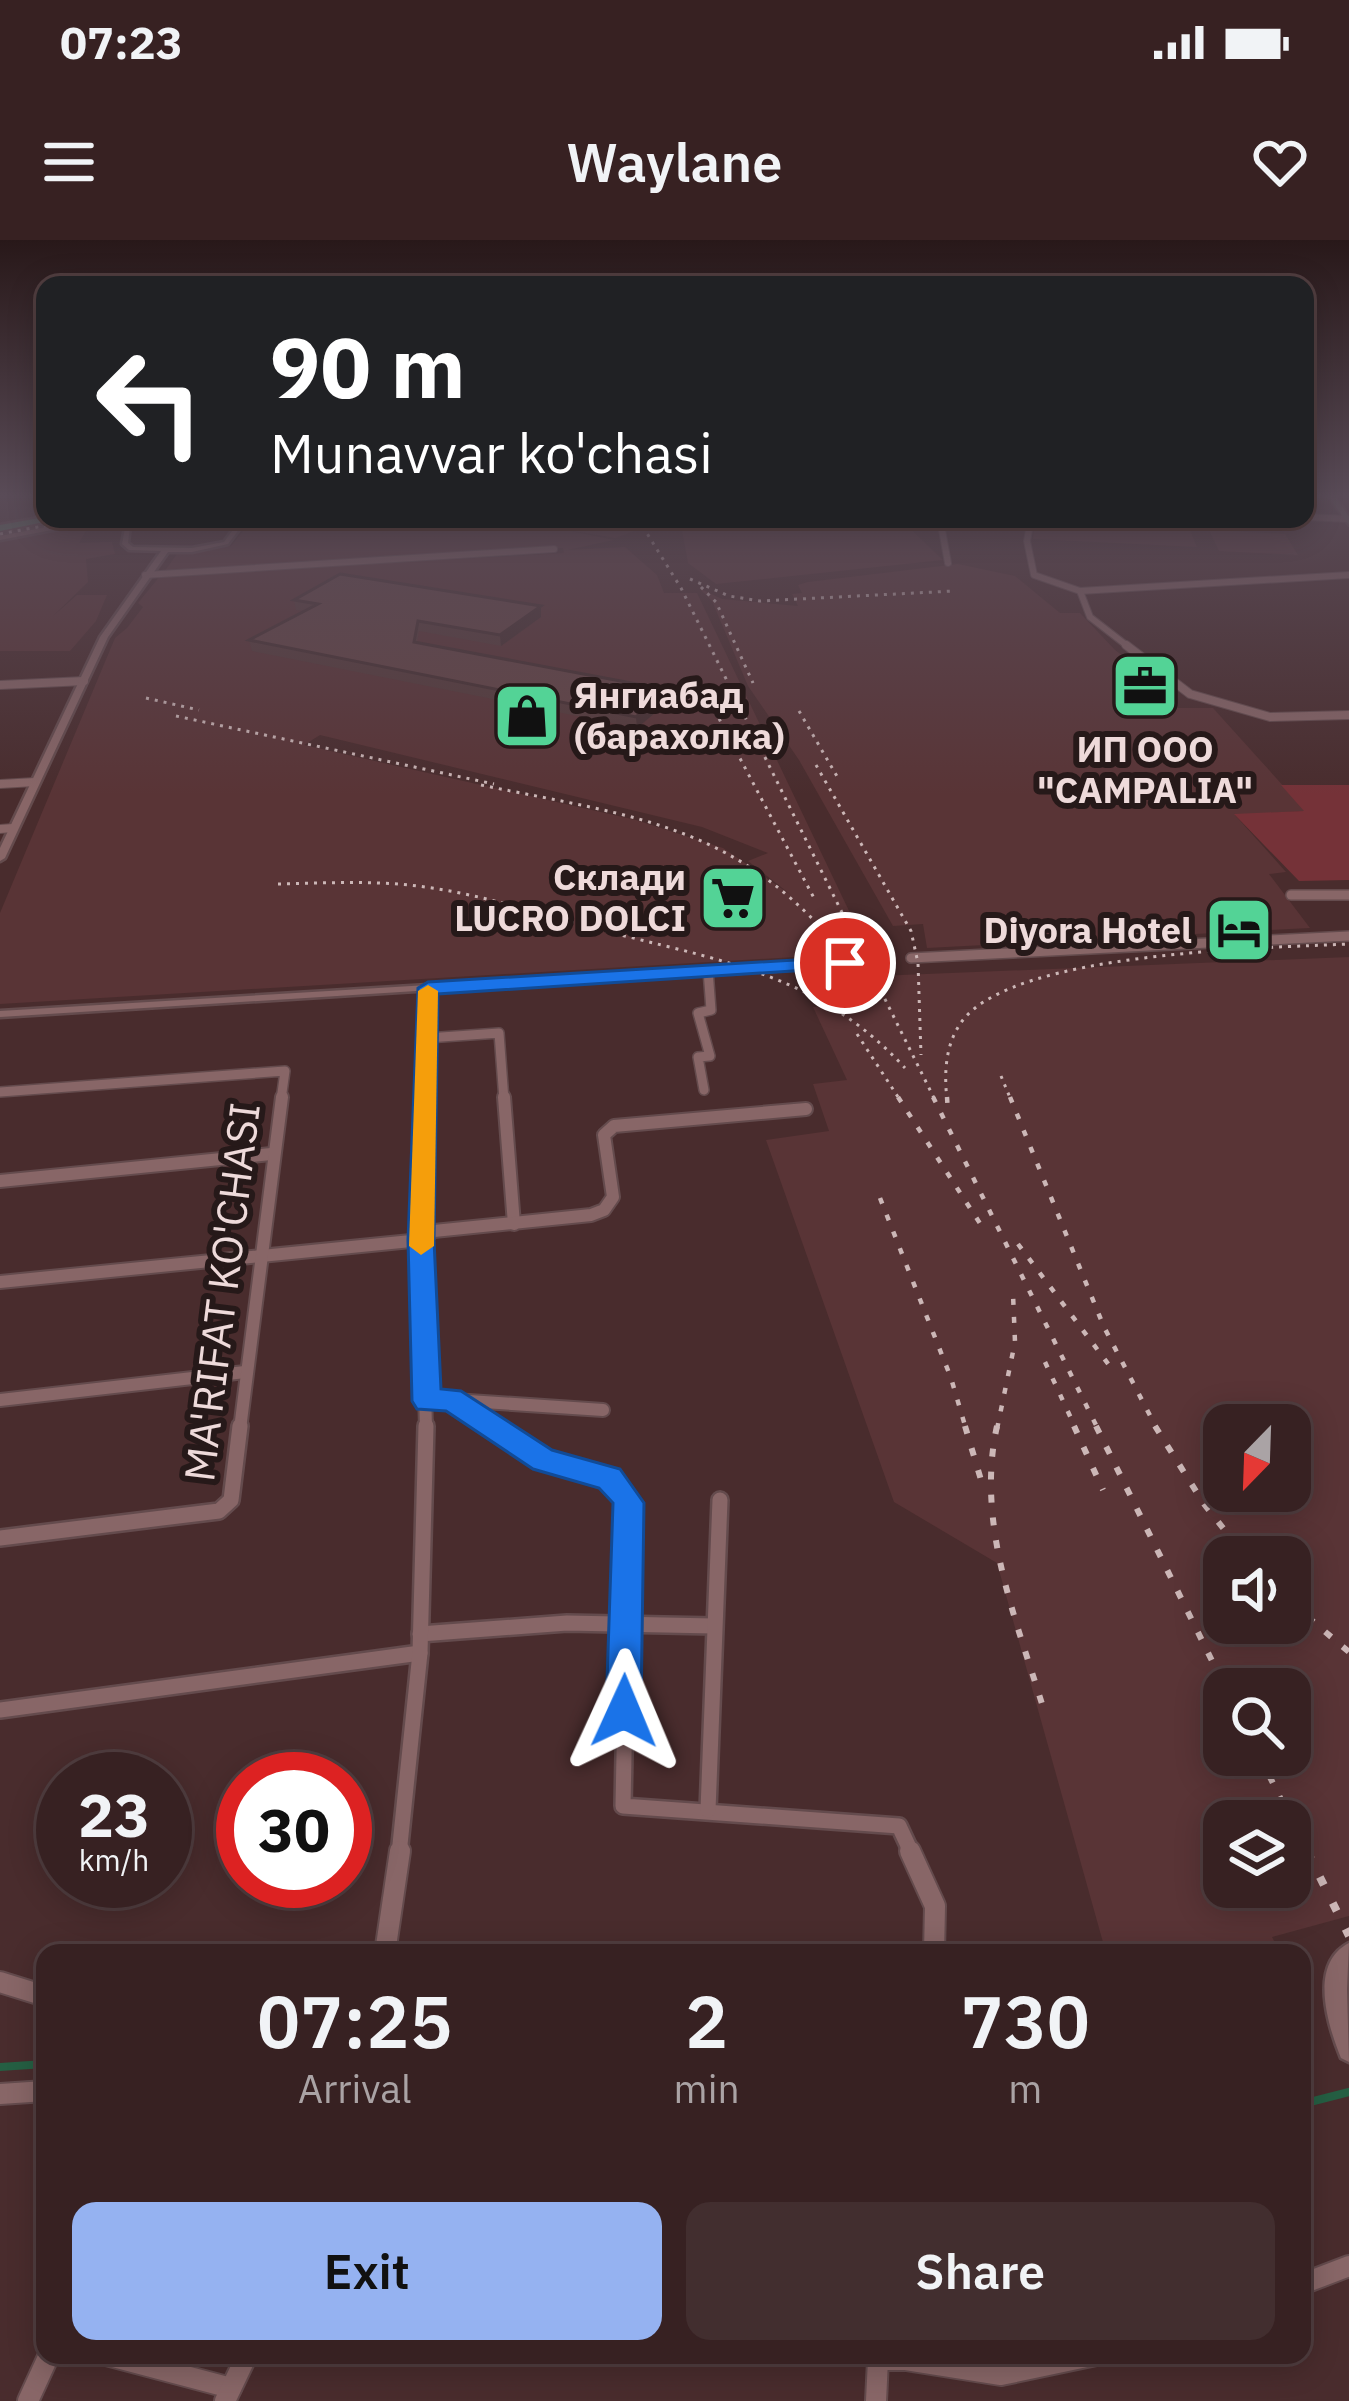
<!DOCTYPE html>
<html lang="en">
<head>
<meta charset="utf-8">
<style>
  body { margin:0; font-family:"IBM Plex Sans",sans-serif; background:#422e2f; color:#f1f3f6; height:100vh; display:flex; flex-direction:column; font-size:45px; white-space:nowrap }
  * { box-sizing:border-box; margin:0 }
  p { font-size:39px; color:#aaa3a5 }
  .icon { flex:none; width:66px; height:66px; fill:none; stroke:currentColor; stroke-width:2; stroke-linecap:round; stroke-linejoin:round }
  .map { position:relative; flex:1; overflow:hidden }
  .details { position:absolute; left:36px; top:1704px; width:1275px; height:420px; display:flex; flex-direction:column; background:#372122; border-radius:24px; box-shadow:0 6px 30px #0003,0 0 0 3px #513e40 }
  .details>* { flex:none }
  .top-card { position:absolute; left:36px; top:36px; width:1278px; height:252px; border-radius:24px; box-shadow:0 6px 30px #0003,0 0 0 3px #513e40; background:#202124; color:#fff; overflow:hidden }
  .needle { width:78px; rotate:203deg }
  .tools { position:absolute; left:1203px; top:1164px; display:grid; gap:24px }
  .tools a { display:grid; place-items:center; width:108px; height:108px; border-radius:24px; background:#372122; box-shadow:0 6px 30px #0003,0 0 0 3px #513e40; font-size:60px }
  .speed { position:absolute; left:36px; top:1512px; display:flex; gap:24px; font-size:60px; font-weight:700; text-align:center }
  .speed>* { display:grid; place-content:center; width:156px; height:156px; border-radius:50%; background:#372122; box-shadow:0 6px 30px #0003,0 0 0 3px #513e40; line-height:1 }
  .speed small { font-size:30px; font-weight:400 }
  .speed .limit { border:18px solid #d22; background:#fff; color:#111 }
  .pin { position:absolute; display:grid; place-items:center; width:102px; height:102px; color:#fff; margin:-51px; border:6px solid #fff; border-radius:50%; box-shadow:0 3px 12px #0007 }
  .me { position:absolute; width:132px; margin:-66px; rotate:1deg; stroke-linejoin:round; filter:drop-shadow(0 0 9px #0008) }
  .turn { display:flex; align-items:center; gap:42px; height:252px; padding:0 36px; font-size:54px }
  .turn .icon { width:156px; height:156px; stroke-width:2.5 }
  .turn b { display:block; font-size:84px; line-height:102px }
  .eta { display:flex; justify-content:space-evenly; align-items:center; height:204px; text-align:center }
  .eta b { font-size:72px; font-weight:600; line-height:84px }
  .button { display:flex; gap:24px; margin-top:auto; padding:24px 36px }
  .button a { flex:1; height:138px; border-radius:24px; background:#95b2f1; color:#111; font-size:48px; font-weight:600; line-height:138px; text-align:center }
  .button a+a { background:#422e2f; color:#f1f3f6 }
  .status { display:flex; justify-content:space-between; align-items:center; height:84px; padding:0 60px; background:#372122; direction:ltr }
  .status svg { height:33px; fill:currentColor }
  header { display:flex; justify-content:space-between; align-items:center; height:156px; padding:0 36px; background:#372122; font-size:54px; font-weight:600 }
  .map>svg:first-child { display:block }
  .built { fill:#593436; fill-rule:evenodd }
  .green { fill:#753238 }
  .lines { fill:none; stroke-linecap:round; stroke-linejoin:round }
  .stream { stroke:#255f43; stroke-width:8 }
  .minor-far5-casing { stroke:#644b4d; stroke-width:8 }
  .minor-far4-casing { stroke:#644b4d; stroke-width:10 }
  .minor-far3-casing { stroke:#644b4d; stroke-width:12 }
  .minor-far2-casing { stroke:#644b4d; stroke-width:16 }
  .minor-far1-casing { stroke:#644b4d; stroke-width:20 }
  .minor-casing { stroke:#644b4d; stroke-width:24 }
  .tertiary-casing { stroke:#644b4d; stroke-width:5 }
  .secondary-casing { stroke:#644b4d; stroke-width:4 }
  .trunk-casing { stroke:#644b4d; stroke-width:5 }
  .minor-far5 { stroke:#886667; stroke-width:6 }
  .minor-far4 { stroke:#886667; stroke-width:8 }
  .minor-far3 { stroke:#886667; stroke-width:9 }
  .minor-far2 { stroke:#886667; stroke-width:12 }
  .minor-far1 { stroke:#886667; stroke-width:15 }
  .minor { stroke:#886667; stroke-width:20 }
  .tertiary { fill:#886667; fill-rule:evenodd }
  .secondary { fill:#74796c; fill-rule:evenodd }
  .trunk { fill:#529873; fill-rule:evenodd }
  .rail-far3 { stroke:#ccb7b7; stroke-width:3; stroke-dasharray:3 6; stroke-linecap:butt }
  .rail-far2 { stroke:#ccb7b7; stroke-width:4.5; stroke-dasharray:6 12; stroke-linecap:butt }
  .rail-far1 { stroke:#ccb7b7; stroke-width:6; stroke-dasharray:8 15; stroke-linecap:butt }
  .rail { stroke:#ccb7b7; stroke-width:8; stroke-dasharray:9 20; stroke-linecap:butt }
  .wall { fill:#543a3a }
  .shaded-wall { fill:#452f30 }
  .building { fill:#624344; stroke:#452f30; stroke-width:3 }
  .route { fill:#1a73e8; stroke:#114b97; stroke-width:3 }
  .slow { fill:#f59e0b }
  .labels { text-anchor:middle; stroke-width:12; stroke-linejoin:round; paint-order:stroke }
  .far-poi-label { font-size:36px; font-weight:bold; fill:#eedada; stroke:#261919; text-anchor:end }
  .street-label { font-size:42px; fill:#eedada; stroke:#261919 }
</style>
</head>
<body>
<div class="status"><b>07:23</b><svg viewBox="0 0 49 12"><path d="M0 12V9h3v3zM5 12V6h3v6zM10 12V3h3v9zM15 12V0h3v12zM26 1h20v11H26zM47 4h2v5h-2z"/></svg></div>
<header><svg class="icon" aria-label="menu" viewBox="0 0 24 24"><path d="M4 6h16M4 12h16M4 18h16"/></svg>Waylane<svg class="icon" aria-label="heart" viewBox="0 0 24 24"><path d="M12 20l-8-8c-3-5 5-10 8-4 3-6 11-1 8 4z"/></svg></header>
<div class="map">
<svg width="1349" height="2161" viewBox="0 0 1349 2161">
  <rect width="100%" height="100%" fill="#492c2d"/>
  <g class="built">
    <path d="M253 279H632L641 288 616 298 555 288 614 300 567 310 625 307 657 335 664 353H697L851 675 863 713 0 764V673L115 398 127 388 143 367 138 363 160 336 564 313 563 308 164 332 177 314 231 306ZM320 495 702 587 768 613 748 621 791 655 723 608 636 580 304 505Z"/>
    <path d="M720 279H900L943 320 716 344 688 323 681 284 720 283Z"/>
    <path d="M1035 279H1185L1197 307 1033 299Z"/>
    <path d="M79 285 87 289 79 303 112 302 115 314 86 319 88 342 53 376 77 355H107L96 381 70 411H0V300Z"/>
    <path d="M1209 290 1285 294 1298 315 1219 311Z"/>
    <path d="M958 324 1015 336 1060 373H1080L1115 410 1127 419H1137L1152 434 1123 437 1146 455 1158 454 1173 468H1213L1306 571 1235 575 1286 632 1269 634 1310 688 927 708 923 684 893 686 799 520 748 446 712 361 699 348 722 359 798 366 792 354 802 353 798 345 808 342Z"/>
    <path d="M1349 717V1676L1272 1697 1280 1713H1106L997 1323 894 1262 766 900 829 891 813 844 847 840 813 767 863 765 877 736ZM1224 1185H1290V1251H1224ZM1224 1317H1290V1383H1224ZM1224 1449H1290V1515H1224ZM1224 1581H1290V1647H1224Z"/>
  </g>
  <path class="green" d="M1281 545H1349V640L1299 641 1234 574 1304 571Z"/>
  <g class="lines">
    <g class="stream">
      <path d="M0 1827 45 1824"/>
      <path d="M1302 1864 1349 1852"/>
    </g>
    <g class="minor-far5-casing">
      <g id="minor-far5">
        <path d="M1305 277 1349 279"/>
        <path d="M940 279 948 323"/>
        <path d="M1031 279 1027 301 1034 335 1080 351 1349 335"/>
        <path d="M145 335 554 309"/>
        <path d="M1080 351 1090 377 1130 408"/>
      </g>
    </g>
    <g class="minor-far4-casing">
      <g id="minor-far4">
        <path d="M1126 405 1190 454 1270 477 1349 475"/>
        <path d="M0 445 84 441"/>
        <path d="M0 544 35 542"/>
        <path d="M0 589 13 588"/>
      </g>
    </g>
    <g class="minor-far3-casing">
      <g id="minor-far3">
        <path d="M1291 655H1349"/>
        <path d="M911 718 1349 696"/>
        <path d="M427 798 499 793 504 860"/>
        <path d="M704 850 698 817 710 816 698 773 711 770 708 730"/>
        <path d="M0 852 285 831 281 860"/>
        <path d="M425 860 428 748 845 723"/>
      </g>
    </g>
    <g class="minor-far2-casing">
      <g id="minor-far2">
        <path d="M425 857 421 1000 426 1189"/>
        <path d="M504 857 514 984"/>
        <path d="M0 941 271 914"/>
        <path d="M0 1042 421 1000 434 991 591 975 604 970 613 957 604 895 614 886 806 869"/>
        <path d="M0 1160 245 1132"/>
        <path d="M454 1160 603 1170"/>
        <path d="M427 1161 451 1160 497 1189"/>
        <path d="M240 1189 282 857"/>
      </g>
    </g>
    <g class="minor-far1-casing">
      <g id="minor-far1">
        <path d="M492 1186 544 1220 609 1238 629 1263 623 1566 899 1586 912 1614"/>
        <path d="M0 1298 219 1271 231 1260 240 1186"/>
        <path d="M420 1394 567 1383 714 1386"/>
        <path d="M0 1470 420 1413"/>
        <path d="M708 1570 720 1260"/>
        <path d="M399 1614 420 1413 426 1186"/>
      </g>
    </g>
    <g class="minor-casing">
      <g id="minor">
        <path d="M910 1611 935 1666 934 1713"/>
        <path d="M385 1713 400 1611"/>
        <path d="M0 1742 45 1756"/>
        <path d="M0 1854 45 1851"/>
        <path d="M1302 2044 1349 2026"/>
        <path d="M106 2115 231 2148"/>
        <path d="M28 2161 49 2115"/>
        <path d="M225 2161 247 2115"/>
        <path d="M876 2161 878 2120H906L1001 2135 1096 2115"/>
      </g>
    </g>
    <g class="tertiary-casing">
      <g id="tertiary">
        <path d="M88 279 130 286 128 303 133 307 192 308 224 302 241 279H247L228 304 192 312H168L108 397 5 618 0 621V608L100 397 161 311 129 310 122 304 125 288 88 283 0 300V296Z"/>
        <path d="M428 745 432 746V750L0 777V771Z"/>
        <path d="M1349 1703 1347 1749 1349 1822 1341 1818C1328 1786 1308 1724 1349 1703Z"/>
      </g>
    </g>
    <g class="secondary-casing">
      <path id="secondary" d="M1326 253H1333L1349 277V285Z"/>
    </g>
    <g class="trunk-casing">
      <path id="trunk" d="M45 277 49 281 0 291V285Z"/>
    </g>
    <use href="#minor-far5" class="minor-far5"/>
    <use href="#minor-far4" class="minor-far4"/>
    <use href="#minor-far3" class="minor-far3"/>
    <use href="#minor-far2" class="minor-far2"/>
    <use href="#minor-far1" class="minor-far1"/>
    <use href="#minor" class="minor"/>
    <use href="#tertiary" class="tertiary"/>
    <use href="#secondary" class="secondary"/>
    <use href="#trunk" class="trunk"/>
    <g class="rail-far3">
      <path d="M638 279 681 348 935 860"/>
      <path d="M0 294 81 279"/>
      <path d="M690 339 729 356 760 361 954 351"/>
      <path d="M701 347 716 362 753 443"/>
      <path d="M698 439 815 660"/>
      <path d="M146 458 199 470"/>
      <path d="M799 471 838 538"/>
      <path d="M176 476 494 544"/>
      <path d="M816 525 911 691 918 723 921 815"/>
      <path d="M481 545C642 578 743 585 851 723"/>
      <path d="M278 644C327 643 376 640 425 647 491 656 555 679 621 695 733 723 823 739 905 828"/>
      <path d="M857 794 900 860"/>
      <path d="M1001 836 1011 860"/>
      <path d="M947 860C944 833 945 803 963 780 1016 712 1263 708 1349 704"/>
    </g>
    <g class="rail-far2">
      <path d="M898 857 981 985"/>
      <path d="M933 857 1098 1189"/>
      <path d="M947 857 948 874"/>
      <path d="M1010 857 1104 1087 1157 1189"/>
      <path d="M880 958 951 1138 966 1189"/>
      <path d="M1018 1004 1112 1129"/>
      <path d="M1045 1122 1076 1189"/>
      <path d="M997 1189 1015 1102 1013 1054"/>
    </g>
    <g class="rail-far1">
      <path d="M965 1186 984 1250"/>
      <path d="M997 1186C975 1286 1018 1383 1046 1477"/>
      <path d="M1074 1186 1103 1250"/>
      <path d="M1096 1186 1226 1449"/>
      <path d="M1155 1186 1204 1264 1246 1317"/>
      <path d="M1290 1362 1349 1412"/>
      <path d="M1259 1515 1308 1614"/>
    </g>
    <path class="rail" d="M1307 1611 1349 1696"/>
  </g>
  <path class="wall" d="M294 360 541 377 501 406 419 391 417 403 668 450V462L637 488 252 411 249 400 304 371 296 370Z"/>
  <g class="shaded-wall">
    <path d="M541 366V377L501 406 500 395Z"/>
    <path d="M668 450V462L637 488 636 477Z"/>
  </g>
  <path class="building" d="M340 334 541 366 500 395 418 381 414 402 668 450 636 477 249 400 318 364 294 360Z"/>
  <linearGradient id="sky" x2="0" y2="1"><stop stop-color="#281819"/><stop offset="0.46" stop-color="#594b57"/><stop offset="1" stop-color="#594b57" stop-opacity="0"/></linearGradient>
  <rect width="1349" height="555" fill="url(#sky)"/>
  <path class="route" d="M845 717 853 718V727L438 754 434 1000 441 1149 461 1151 552 1210 620 1229 644 1263 641 1471 636 1483 624 1488 611 1483 606 1471 613 1263 599 1248 533 1229 446 1171 417 1169 412 1161 408 1000 418 748 428 742Z"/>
  <path class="slow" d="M428 745 438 751 434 1006 421 1015 409 1006 418 751Z"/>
  <defs>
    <g id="office-square" transform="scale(3.45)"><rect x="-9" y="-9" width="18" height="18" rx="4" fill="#53d396" stroke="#261919"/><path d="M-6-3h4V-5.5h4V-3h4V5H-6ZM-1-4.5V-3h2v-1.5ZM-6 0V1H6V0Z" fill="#111"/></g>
    <g id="shop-square" transform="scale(3.45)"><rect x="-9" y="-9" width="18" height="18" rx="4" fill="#53d396" stroke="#261919"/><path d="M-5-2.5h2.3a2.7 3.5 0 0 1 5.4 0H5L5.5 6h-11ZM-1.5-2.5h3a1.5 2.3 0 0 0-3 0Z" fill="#111"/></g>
    <g id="supermarket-square" transform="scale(3.45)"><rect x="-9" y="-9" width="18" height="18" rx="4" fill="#53d396" stroke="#261919"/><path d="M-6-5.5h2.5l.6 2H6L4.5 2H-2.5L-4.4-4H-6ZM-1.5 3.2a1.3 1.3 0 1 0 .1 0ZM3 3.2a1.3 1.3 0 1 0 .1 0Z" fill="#111"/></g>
    <g id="hotel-square" transform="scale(3.45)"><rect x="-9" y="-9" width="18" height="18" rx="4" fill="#53d396" stroke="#261919"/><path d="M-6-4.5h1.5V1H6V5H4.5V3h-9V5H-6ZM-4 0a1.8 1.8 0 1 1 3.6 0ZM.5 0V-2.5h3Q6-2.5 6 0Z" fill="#111"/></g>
  </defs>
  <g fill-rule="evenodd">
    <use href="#office-square" x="1145" y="446"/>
    <use href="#shop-square" x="527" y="476"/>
    <use href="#supermarket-square" x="733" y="658"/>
    <use href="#hotel-square" x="1239" y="690"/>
  </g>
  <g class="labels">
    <g class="far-poi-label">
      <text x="574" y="468" text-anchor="start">Янгиабад<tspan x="574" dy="41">(барахолка)</tspan></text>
      <text x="1145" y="522" text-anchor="middle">ИП ООО<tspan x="1145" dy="41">"CAMPALIA"</tspan></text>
      <text x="686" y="650">Склади<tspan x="686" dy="41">LUCRO DOLCI</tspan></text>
      <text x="1192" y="703">Diyora Hotel</text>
    </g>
    <g class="street-label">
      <text transform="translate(222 1052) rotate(-83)" y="15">MA'RIFAT KO'CHASI</text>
    </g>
  </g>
</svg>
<div class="tools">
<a><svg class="needle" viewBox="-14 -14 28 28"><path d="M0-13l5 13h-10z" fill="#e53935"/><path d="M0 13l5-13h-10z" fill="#aaa3a5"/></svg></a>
<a><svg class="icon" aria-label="sound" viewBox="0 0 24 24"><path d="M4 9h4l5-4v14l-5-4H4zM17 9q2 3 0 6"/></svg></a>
<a><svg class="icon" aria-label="search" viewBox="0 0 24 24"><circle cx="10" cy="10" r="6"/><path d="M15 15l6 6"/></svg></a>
<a><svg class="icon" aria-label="layers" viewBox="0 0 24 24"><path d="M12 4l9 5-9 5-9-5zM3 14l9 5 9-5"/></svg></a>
</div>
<div class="speed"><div>23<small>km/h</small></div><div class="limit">30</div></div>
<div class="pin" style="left:845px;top:723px;background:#d93025"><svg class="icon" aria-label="arrive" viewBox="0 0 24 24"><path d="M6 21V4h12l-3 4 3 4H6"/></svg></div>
<svg class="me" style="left:624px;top:1471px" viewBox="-20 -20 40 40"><path d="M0-17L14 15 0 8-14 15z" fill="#1a73e8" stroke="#fff" stroke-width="4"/></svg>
<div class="top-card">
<div class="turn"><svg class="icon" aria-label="left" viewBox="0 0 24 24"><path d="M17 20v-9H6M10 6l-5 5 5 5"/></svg><div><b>90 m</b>Munavvar ko'chasi</div></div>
</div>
<section class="details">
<div class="eta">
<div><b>07:25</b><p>Arrival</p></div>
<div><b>2</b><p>min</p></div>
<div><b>730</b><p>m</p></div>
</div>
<div class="button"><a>Exit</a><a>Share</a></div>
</section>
</div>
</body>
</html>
